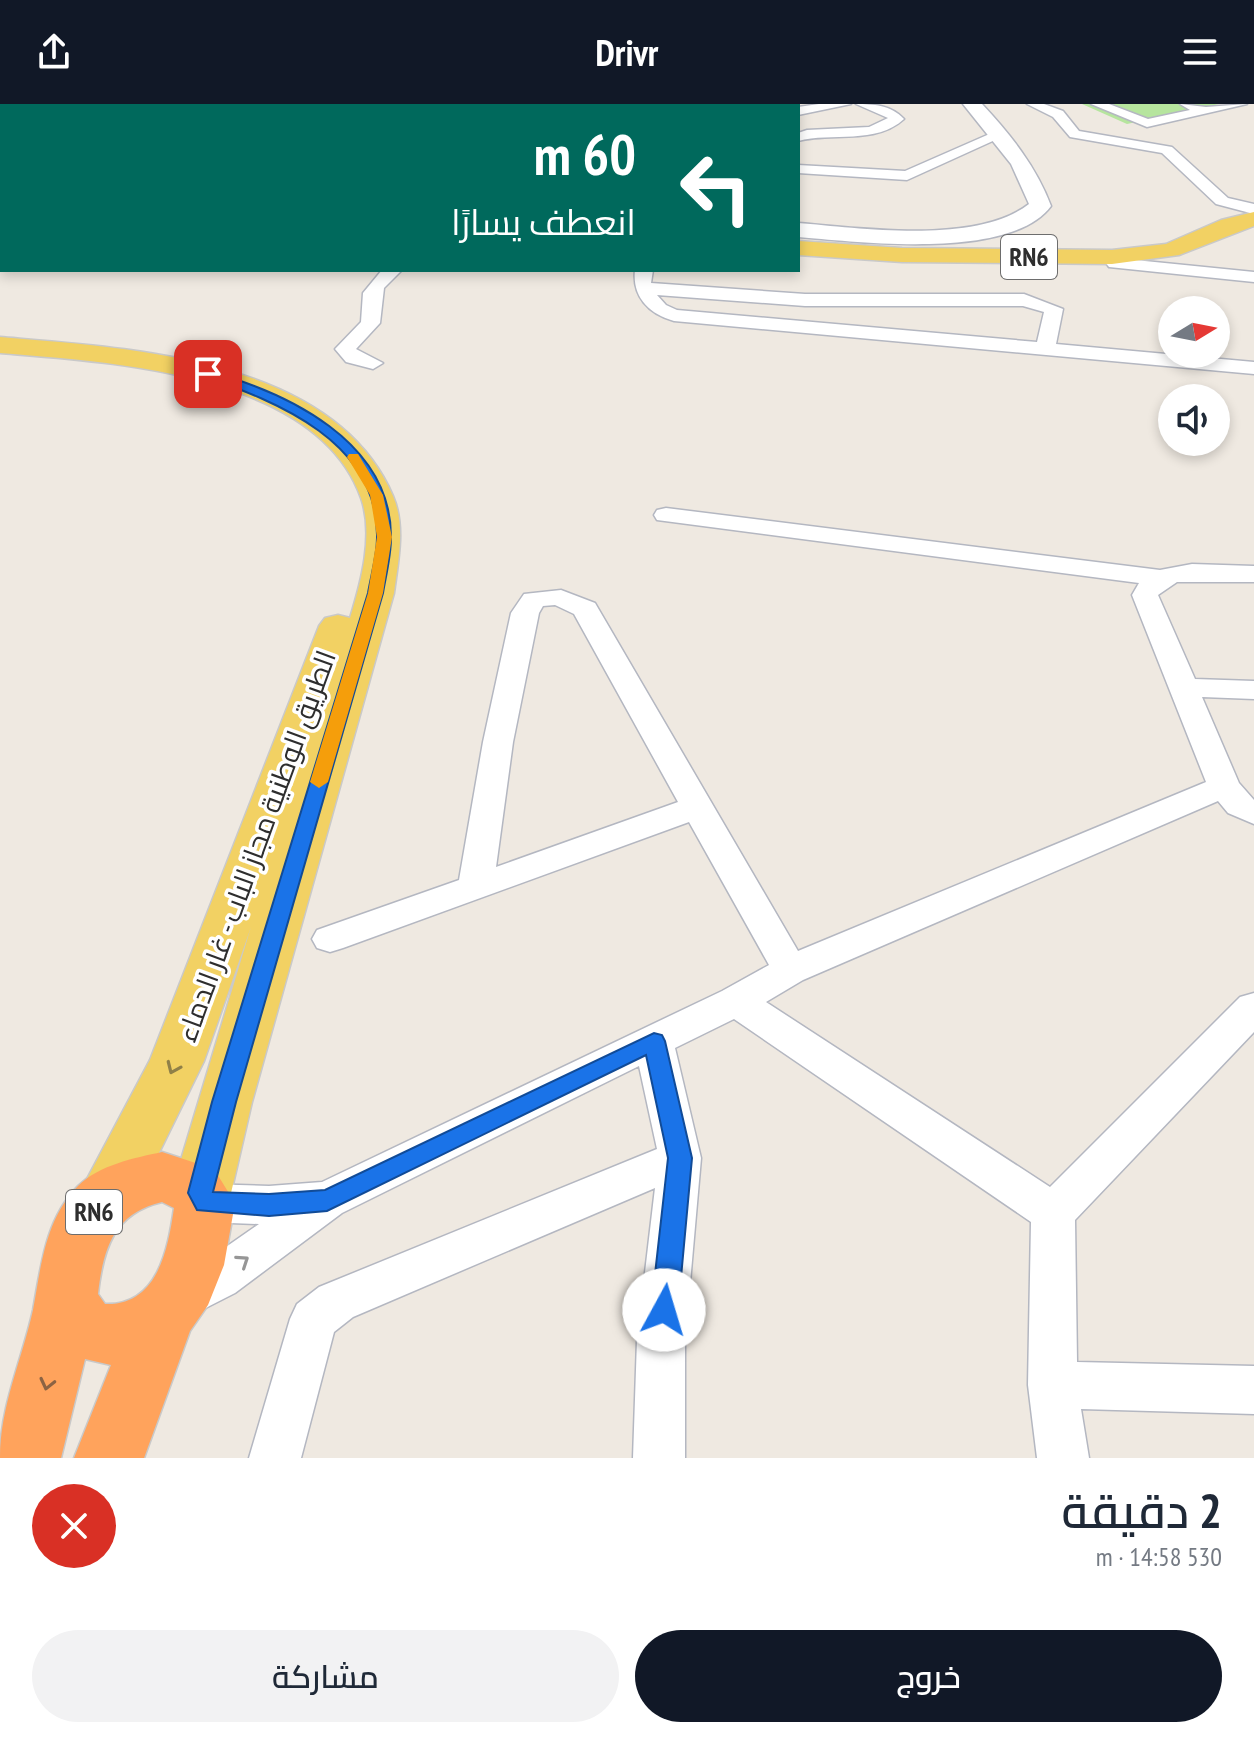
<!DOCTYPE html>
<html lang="ar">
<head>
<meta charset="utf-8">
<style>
  body { margin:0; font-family:"PT Sans Narrow",Cairo,sans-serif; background:#f2f2f3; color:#1f2937; direction:rtl; height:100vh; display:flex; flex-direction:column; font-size:30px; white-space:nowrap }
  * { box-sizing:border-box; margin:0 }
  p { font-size:26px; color:#747a83 }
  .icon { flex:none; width:44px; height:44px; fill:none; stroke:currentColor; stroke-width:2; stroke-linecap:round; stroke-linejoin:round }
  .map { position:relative; height:1354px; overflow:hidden; direction:ltr }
  .drawer { display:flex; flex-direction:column; background:#fff; flex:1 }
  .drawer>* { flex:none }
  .hud { position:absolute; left:0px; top:0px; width:800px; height:168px; box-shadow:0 4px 12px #0003; direction:rtl; background:#00695c; color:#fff; overflow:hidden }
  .needle { width:52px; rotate:80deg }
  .controls { position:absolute; left:1158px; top:192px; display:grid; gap:16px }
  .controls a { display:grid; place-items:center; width:72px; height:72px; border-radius:50%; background:#fff; box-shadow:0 4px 12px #0003; font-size:40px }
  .pin { position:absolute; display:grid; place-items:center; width:68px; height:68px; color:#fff; margin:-34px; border-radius:16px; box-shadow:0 4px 12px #0006 }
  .me { position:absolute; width:88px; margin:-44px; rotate:6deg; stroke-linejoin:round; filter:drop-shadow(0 0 6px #0008) }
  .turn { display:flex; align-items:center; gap:28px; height:168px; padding:0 32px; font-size:36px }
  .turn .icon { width:104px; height:104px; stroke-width:2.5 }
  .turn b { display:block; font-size:56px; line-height:68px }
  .round { display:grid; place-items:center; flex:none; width:84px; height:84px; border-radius:42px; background:#f2f2f3 }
  .overview { display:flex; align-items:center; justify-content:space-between; height:136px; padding:0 32px }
  h1 { font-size:48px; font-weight:600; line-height:60px }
  .cta { display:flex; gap:16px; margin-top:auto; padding:16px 32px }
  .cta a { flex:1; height:92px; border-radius:48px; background:#111827; color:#fff; font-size:32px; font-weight:600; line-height:92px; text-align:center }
  .cta a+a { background:#f2f2f3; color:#1f2937 }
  header { display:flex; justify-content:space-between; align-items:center; height:104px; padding:0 32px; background:#111827; color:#fff; font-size:36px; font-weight:600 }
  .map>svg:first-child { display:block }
  .green { fill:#b6e59e }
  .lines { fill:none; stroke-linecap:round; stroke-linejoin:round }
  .street-casing { stroke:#b4b7c1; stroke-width:3 }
  .secondary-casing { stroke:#b4b7c1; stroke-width:3 }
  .primary-casing { stroke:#c9c9c9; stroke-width:3 }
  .highway-casing { stroke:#c9c9c9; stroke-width:3 }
  .street { fill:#fff; fill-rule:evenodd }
  .secondary { fill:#fff; fill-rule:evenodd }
  .primary { fill:#f2d163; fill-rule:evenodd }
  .highway { fill:#ffa35c; fill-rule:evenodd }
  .oneway { stroke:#908048 }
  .oneway2 { stroke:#969696 }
  .oneway3 { stroke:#8c6343 }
  .route { fill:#1a73e8; stroke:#114b97; stroke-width:2 }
  .slow { fill:#f59e0b }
  .labels { text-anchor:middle; stroke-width:7; stroke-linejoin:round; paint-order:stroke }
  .shield { fill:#fff; stroke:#6d6d6d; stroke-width:2 }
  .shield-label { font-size:26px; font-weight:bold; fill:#2e2e2e }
  .street-label { font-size:28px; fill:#2e2e2e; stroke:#fff }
</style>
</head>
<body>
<header><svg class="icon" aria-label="menu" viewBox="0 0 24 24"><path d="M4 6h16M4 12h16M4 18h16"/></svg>Drivr<svg class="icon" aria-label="share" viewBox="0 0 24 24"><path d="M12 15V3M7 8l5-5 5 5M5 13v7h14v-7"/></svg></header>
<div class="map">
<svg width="1254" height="1354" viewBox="0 0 1254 1354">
  <rect width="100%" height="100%" fill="#efe9e1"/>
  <path class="green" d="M1082 0H1219L1127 20Z"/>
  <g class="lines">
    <g class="street-casing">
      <g id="street">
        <path d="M218 0H235L236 2H219Z"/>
        <path d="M713 0H738L739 2H714Z"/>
        <path d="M819 0H851L798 11V3Z"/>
        <path d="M856 0C873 0 891 1 904 15 876 41 832 28 798 37V29L807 26 869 23 888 14Z"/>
        <path d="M1027 0H1044L1063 7 1079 27 1172 43 1228 94 1254 100V110L1216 100 1162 49 1070 33 1053 13Z"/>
        <path d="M1091 0H1109L1148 15 1190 6 1180 0 1206 3 1247 0 1147 23Z"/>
        <path d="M994 28 1006 31 907 76 798 69V61L905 67Z"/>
        <path d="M1115 154 1254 168V178L1109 163 1106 159Z"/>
        <path d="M382 166H402L384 184 380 219 356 245 383 259 373 265 346 258 335 245 361 218 363 189Z"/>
        <path d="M635 166H653L651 179 805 190H1024L1063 205 1056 240 1254 258V270L674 217C648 210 632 192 635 166ZM657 191 805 202H1023L1044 208 1037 238 677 206 666 201Z"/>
        <path d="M666 404 1160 466 1192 460 1254 462V478H1177L1158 491 1195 575 1254 577V595L1202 593 1239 679 1254 696V720L1228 709 1218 697 803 876 766 898 1050 1083 1240 893 1254 889V928L1075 1116 1077 1258 1254 1262V1310L1081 1305 1089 1354H1037L1028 1281 1031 1118 734 915 675 944 701 1054 685 1236V1354H633L637 1236 655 1084 353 1213 334 1228 301 1354H249L290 1215 297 1200 319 1183 657 1045 639 962 342 1109 235 1189 182 1216 166 1210 159 1195 166 1180 203 1159 259 1120 205 1118 189 1112 183 1099 189 1086 205 1080 269 1082 322 1078 722 887 769 861 689 718 343 844 330 848 317 844 312 835 317 826 459 776 483 638 511 509 524 490 561 486 595 499 798 847 1206 678 1132 491 1139 479 657 416 654 411 657 406ZM555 501 574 510 678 698 496 763 513 638 539 509 543 502Z"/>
      </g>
    </g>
    <g class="secondary-casing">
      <path id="secondary" d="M963 0H982C1010 30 1036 62 1051 102 1010 157 859 138 798 133V119C861 124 976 141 1029 100L1011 60Z"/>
    </g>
    <g class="primary-casing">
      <g id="primary">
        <path d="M1254 108V122L1179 151 1112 160 902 158 798 151V137L902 144 1112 146 1166 140 1221 116Z"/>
        <rect x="0" y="146" width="2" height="14"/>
        <path d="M0 233C129 244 334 254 393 392 406 422 398 458 394 489L252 998 231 1089 222 1107 201 1115 180 1107 171 1089 251 823 204 957 129 1110 108 1118 87 1110 78 1092 150 956 319 522 325 514 338 511 350 514C361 478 374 431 361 394 317 269 110 258 0 249Z"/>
      </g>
    </g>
    <g class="highway-casing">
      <path id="highway" d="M162 1048 214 1065 235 1099 224 1161 208 1201 190 1227 144 1354H74L111 1261 85 1255 61 1354H0C0 1302 22 1256 33 1206 41 1163 45 1115 78 1082 99 1061 134 1054 162 1048ZM162 1098 174 1104C168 1145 158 1202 105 1200L98 1190C103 1145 114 1109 162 1098Z"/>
    </g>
    <use href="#street" class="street"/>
    <use href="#secondary" class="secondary"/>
    <use href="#primary" class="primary"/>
    <use href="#highway" class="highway"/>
  </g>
  <defs><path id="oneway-chevron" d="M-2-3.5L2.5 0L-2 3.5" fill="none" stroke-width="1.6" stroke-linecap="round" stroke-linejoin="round" transform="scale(2)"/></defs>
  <use class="oneway" href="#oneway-chevron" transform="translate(173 964) rotate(114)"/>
  <use class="oneway2" href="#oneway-chevron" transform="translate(243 1157) rotate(-34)"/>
  <use class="oneway3" href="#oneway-chevron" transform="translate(47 1280) rotate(103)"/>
  <path class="route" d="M208 267C286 288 392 337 391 434 391 452 386 471 383 489L236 998 213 1088 269 1090 325 1086 654 929 662 931 665 937 692 1054 678 1206 674 1215 664 1218 655 1215 651 1206 668 1054 646 951 327 1107 269 1112 197 1106 188 1089 212 998 368 489C371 471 377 452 377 434 379 338 278 298 203 272L202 270Z"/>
  <path class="slow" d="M349 350H358L383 391 392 433 383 489 328 678 319 684 310 678 368 489 377 433 370 391 347 353Z"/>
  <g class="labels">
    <g class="shield">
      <rect x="1001" y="131" width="56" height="44" rx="6"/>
      <rect x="66" y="1086" width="56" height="44" rx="6"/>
    </g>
    <g class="shield-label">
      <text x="1029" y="162">RN6</text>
      <text x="94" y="1117">RN6</text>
    </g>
    <g class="street-label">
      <text transform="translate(256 742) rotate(-70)" y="10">الطريق الوطنية مجاز الباب - غار الدماء</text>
    </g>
  </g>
</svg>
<div class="controls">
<a><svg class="needle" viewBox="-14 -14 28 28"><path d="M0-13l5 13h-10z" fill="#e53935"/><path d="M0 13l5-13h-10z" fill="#747a83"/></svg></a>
<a><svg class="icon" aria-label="sound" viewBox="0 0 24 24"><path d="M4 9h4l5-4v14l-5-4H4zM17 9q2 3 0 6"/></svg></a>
</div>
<div class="pin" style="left:208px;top:270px;background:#d93025"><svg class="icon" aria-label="arrive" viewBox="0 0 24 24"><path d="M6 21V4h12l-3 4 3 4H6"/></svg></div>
<svg class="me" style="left:664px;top:1206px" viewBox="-20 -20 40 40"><circle r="19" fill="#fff"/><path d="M0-13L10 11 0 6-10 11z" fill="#1a73e8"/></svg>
<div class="hud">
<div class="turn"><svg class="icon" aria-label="left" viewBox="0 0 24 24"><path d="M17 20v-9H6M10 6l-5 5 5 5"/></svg><div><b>60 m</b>انعطف يسارًا</div></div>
</div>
</div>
<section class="drawer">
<div class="overview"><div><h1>2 دقيقة</h1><p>530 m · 14:58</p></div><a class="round" style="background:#d93025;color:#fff"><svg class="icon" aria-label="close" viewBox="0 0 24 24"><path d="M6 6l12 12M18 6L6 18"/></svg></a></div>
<div class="cta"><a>خروج</a><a>مشاركة</a></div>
</section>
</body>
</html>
